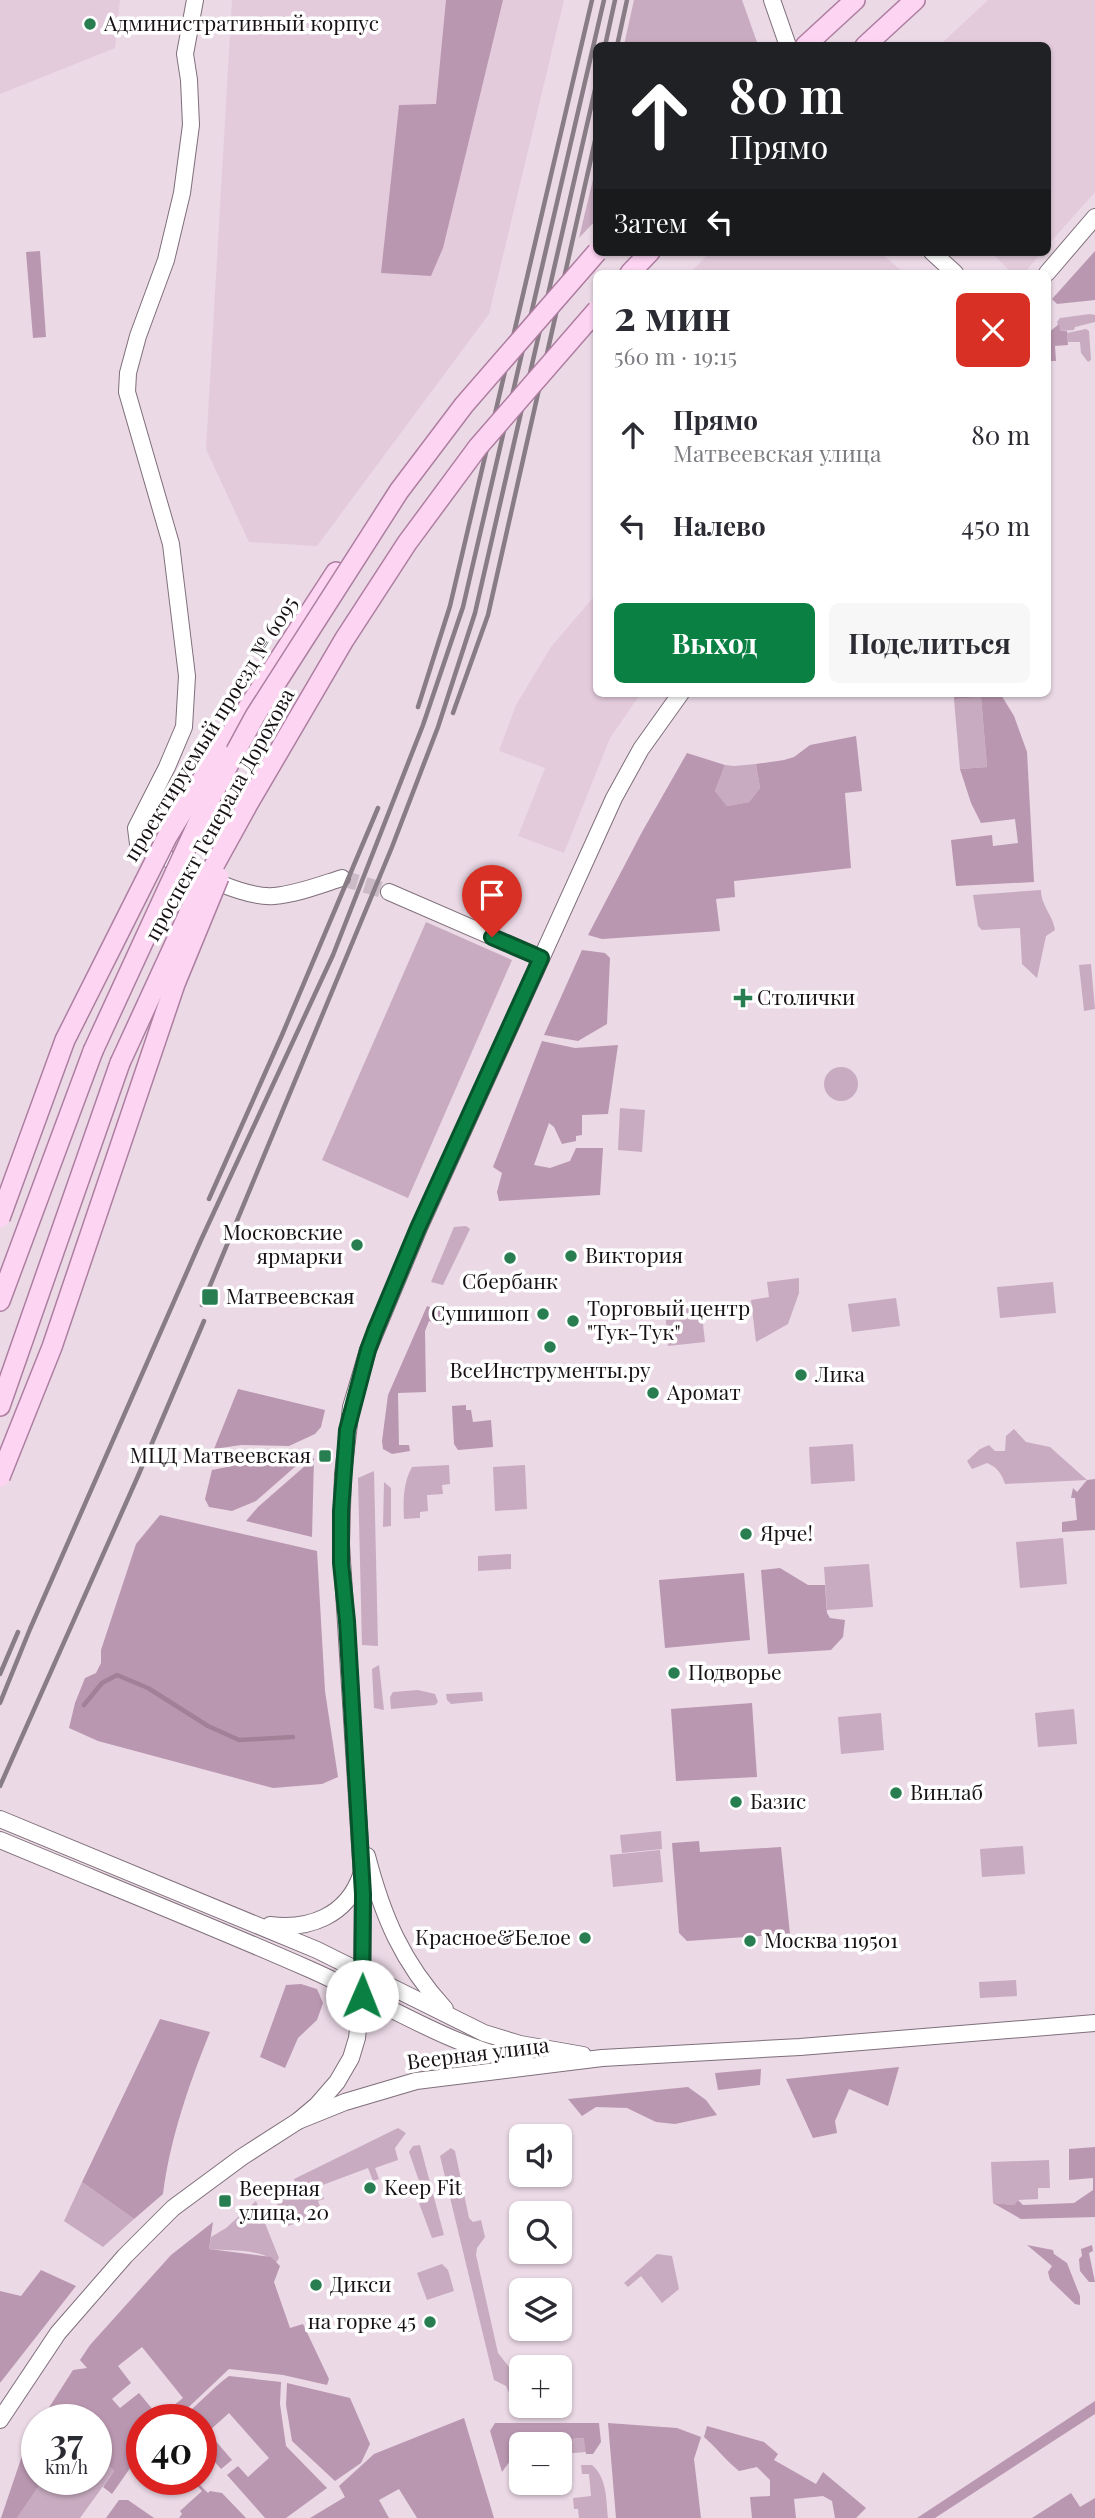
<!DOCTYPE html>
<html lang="ru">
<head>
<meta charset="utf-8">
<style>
  body { margin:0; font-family:"Playfair Display",serif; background:#f7f7f7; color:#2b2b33; height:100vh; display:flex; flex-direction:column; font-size:26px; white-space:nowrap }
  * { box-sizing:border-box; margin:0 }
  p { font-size:23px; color:#7c7c81 }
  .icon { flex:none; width:38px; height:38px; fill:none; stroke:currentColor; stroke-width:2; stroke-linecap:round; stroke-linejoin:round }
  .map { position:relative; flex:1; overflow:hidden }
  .drawer { position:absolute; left:593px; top:270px; width:458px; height:427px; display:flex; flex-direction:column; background:#fff; border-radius:10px; box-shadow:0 2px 5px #0004 }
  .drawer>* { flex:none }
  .banner { position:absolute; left:593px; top:42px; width:458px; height:214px; border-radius:10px; box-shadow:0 2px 5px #0004; background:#202124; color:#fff; overflow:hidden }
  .tools { position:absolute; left:509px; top:2124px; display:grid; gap:14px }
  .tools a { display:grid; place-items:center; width:63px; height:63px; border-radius:10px; background:#fff; box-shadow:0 2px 5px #0004; font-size:35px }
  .speed { position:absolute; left:21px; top:2404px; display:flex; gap:14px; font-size:35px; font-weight:700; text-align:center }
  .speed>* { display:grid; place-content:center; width:91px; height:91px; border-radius:50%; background:#fff; box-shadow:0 2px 5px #0004; line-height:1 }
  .speed small { font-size:18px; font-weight:400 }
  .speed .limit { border:10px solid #d22; background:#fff; color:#111 }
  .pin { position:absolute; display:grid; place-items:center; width:60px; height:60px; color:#fff; margin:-72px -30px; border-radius:50% 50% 50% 0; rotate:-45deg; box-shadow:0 0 7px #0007 }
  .pin .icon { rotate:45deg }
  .me { position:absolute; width:77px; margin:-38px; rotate:1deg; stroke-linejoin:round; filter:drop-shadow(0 0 5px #0008) }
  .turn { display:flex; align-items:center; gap:24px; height:147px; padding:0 21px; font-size:32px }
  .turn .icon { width:91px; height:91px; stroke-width:2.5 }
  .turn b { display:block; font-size:49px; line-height:60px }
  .then { display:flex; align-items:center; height:66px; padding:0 21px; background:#0003; gap:14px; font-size:26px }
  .round { display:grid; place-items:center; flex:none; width:74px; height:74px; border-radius:10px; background:#f7f7f7 }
  .head { display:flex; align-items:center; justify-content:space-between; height:119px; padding:0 21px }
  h1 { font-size:42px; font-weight:700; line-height:52px }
  .cta { display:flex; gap:14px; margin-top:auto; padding:14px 21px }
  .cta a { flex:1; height:80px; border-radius:10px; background:#0b8043; color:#fff; font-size:28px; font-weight:700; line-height:80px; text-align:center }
  .cta a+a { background:#f7f7f7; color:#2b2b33 }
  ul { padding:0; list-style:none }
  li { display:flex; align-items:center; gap:21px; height:91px; padding:0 21px }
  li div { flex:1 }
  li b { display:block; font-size:26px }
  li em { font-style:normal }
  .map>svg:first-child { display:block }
  .built { fill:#e3cbdc }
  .green { fill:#c8abc0 }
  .forest { fill:#ba97b0; fill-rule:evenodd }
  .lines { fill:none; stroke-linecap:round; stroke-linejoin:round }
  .stream { stroke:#a18098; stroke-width:4.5 }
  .minor-tunnel { stroke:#cbbbc7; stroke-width:16; stroke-dasharray:16 8; stroke-linecap:butt }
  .minor-casing { stroke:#7f6f7a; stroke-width:18 }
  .major-casing { stroke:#ad7ea0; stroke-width:22 }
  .minor { stroke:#fff; stroke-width:16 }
  .major { stroke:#fed4f3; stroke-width:19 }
  .rail { stroke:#887c85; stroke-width:4.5 }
  .major-bridge-casing { stroke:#ad7ea0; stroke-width:22; stroke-linecap:butt }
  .major-bridge { stroke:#fed4f3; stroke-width:19 }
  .route-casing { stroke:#07532c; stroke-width:18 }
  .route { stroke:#0b8043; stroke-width:12 }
  .poi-dot { fill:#287e51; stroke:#fff; stroke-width:2.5 }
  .labels { text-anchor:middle; stroke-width:7; stroke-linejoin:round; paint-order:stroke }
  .poi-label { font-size:21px; fill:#171115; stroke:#fff; text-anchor:start }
  .street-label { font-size:21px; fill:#171115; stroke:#fff }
</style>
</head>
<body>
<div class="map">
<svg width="1095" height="2518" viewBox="0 0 1095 2518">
  <rect width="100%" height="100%" fill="#ebd9e6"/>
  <g class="built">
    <path d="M0 0H120L115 48 0 94Z"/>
    <path d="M232 0H564L489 314 317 546 249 542 206 449Z"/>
    <path d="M988 0H1095V192L1048 245V46L940 45Z"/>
    <path d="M710 252H880L904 273H690Z"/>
    <path d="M991 252H1042L1024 273H1012Z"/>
    <path d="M597 593V693H641L610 738 564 853 518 836 545 768 499 751 516 705 551 647Z"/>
  </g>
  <g class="green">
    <path d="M634 0H742L758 45H624Z"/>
    <path d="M597 163V219L579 238Z"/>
    <path d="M1090 314 1095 315V322L1075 327 1074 330 1060 331 1057 322 1060 318Z"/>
    <path d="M1086 329 1089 331 1091 360 1088 362 1081 353 1080 342H1068L1067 333Z"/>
    <path d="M981 697 987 767 960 769 954 699Z"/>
    <path d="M756 764 760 788 749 802 727 806 715 791 725 765 734 766Z"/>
    <path d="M1041 890C1041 906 1053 915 1055 930L1046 936 1037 978 1022 964 1020 928 982 930 978 926 973 895Z"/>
    <path d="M426 922 512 960 408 1198 322 1160Z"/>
    <path d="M1091 964 1095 1009 1084 1011 1079 965Z"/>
    <circle cx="841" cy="1084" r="17"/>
    <path d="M620 1108 645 1110 642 1152 618 1150Z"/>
    <path d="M466 1226 470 1229 443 1285 431 1282 454 1227Z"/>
    <path d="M799 1278V1293L788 1324 756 1342 751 1300 769 1297 767 1282Z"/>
    <path d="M1053 1282 1056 1313 1000 1318 997 1287Z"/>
    <path d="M896 1298 900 1326 852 1332 848 1304Z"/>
    <path d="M701 1307 705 1342 668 1346 665 1310Z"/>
    <path d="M1014 1429 1026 1442 1050 1447 1087 1480 1005 1484C1002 1474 997 1467 987 1463L972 1469 967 1461 980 1449 989 1445 995 1451H1005L1006 1436Z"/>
    <path d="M853 1444 855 1481 811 1484 809 1447Z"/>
    <path d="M449 1465 450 1484 442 1485 443 1494 427 1495 428 1511 420 1512V1518L404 1519C403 1501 403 1483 412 1467Z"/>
    <path d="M525 1465 527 1509 495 1511 493 1467Z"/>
    <path d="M374 1471 378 1646 362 1645 358 1478Z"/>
    <path d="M384 1482 391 1488V1526L383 1527Z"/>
    <path d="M1063 1538 1067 1584 1020 1588 1016 1542Z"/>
    <path d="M511 1554V1569L478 1571V1556Z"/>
    <path d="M869 1564 873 1607 827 1610 824 1567Z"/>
    <path d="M379 1665 384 1710 374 1708 372 1669Z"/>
    <path d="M418 1690 435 1694 438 1702 435 1705 391 1709 390 1697 393 1692Z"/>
    <path d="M482 1692 483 1701 451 1704 447 1700 446 1694Z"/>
    <path d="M1074 1709 1077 1744 1038 1747 1035 1713Z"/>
    <path d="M881 1713 884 1750 841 1754 838 1717Z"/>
    <path d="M661 1831 662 1849 622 1853 620 1835Z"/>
    <path d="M1023 1846 1025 1874 982 1877 980 1849Z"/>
    <path d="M660 1850 663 1882 613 1887 610 1855Z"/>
    <path d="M1016 1980 1017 1996 980 1998 979 1982Z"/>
    <path d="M398 2128 406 2133 395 2148 398 2160 375 2168 379 2179 373 2181 368 2168 320 2186 324 2199 318 2201 323 2214 285 2227 274 2195 295 2184 294 2179Z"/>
    <path d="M420 2145 444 2235 432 2238 419 2203 426 2201 409 2152 413 2146Z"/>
    <path d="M451 2148 455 2151 469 2218 473 2222 481 2220 485 2237 477 2248 476 2255 498 2353 521 2382V2398H511L506 2386 494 2380 440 2156Z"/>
    <path d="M1049 2160 1050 2188H1038V2199L1018 2200 1014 2205 993 2203 991 2162Z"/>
    <path d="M82 2182 134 2219 103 2247 64 2221Z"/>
    <path d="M256 2201 279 2258 276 2263C262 2248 229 2251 209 2249L211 2237 226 2228Z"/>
    <path d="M657 2254 672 2256 679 2289 662 2303 641 2276 628 2287 624 2283Z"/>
    <path d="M442 2264 448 2270 454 2291 427 2300 417 2273Z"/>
    <path d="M585 2438 586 2452 560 2454 559 2440Z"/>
    <path d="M96 2454 114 2471 80 2518H17L43 2480H96Z"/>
    <path d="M581 2465H592C607 2478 606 2499 608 2518H579L578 2509H574L573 2498 591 2496 589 2474H582Z"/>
  </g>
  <g class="forest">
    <path d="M446 0H503L443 248 431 276 381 273 399 105 436 104Z"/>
    <path d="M40 251 46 337 33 338 26 252Z"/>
    <path d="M1095 251V300L1057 304 1052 299Z"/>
    <path d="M1059 324 1060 331H1067L1068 345 1055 346 1056 361H1048V333Z"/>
    <path d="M955 693H1000L1014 716 1027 752 1034 882 956 886 951 840 992 835 993 846 1018 843 1015 819 981 823 971 803 960 769 987 767 981 697 954 699Z"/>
    <path d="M856 736 862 791 845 793 851 868 734 881 735 897 716 899 720 931 602 939 588 935 642 832 687 753 725 765 715 791 727 806 749 802 760 788 756 764 784 760 794 757 810 745Z"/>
    <path d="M582 950 605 953 610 958 607 1024 578 1041 544 1035Z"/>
    <path d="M542 1041 575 1048 618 1045 608 1114 582 1115V1135L576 1136V1141L562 1144 554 1127 549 1123 534 1165 550 1168 570 1161 576 1148H603L600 1195 499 1201 497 1192 502 1173 493 1167Z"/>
    <path d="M427 1306 445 1313 441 1325 429 1321 425 1331 426 1392 398 1393 399 1445H409L410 1451 392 1454 383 1449 382 1441 388 1395Z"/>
    <path d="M238 1389 325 1410 321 1427 315 1434 289 1446 241 1445 214 1449Z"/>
    <path d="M466 1405V1410H471L473 1422 491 1420 493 1447 458 1450 454 1444 452 1406Z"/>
    <path d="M314 1458 312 1537 246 1521 258 1507Z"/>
    <path d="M300 1459 297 1465 256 1501 232 1511 209 1507 205 1499 212 1470 257 1461Z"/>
    <path d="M1095 1479V1530L1062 1532V1522L1077 1520 1075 1498H1071L1073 1488 1077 1492 1087 1480Z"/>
    <path d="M160 1515 317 1551 325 1691 338 1777 322 1784 273 1788 98 1741 69 1728 75 1703 85 1678 96 1673 101 1663V1650L136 1544Z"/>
    <path d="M780 1568 808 1585H825L827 1613 830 1618 845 1620 843 1637 831 1650 768 1654 761 1570Z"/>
    <path d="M744 1573 750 1640 665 1648 659 1580Z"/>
    <path d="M752 1703 757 1777 676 1781 671 1709Z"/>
    <path d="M699 1841 700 1852 781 1847 790 1934 687 1941 679 1933 672 1843Z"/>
    <path d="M301 1984 317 1989 323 2003 317 2020 298 2038 285 2068 260 2057 286 1985Z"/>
    <path d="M160 2019 210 2032C189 2084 170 2139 163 2194L134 2219 82 2182Z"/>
    <path d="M899 2067 888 2106 849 2089 835 2121 837 2133 813 2138 786 2079Z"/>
    <path d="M761 2069 760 2085 718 2090 715 2073Z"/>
    <path d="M688 2087 706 2100 717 2115 675 2124 656 2122 627 2108 596 2107 582 2116 568 2099Z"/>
    <path d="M1095 2147V2217L1021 2219 993 2203 1014 2205 1018 2200 1023 2205 1074 2203 1093 2190V2178L1069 2180V2149Z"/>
    <path d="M213 2222 209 2249 271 2257 280 2266 274 2282 290 2328 303 2324 329 2379 327 2385 283 2375 229 2369 175 2420H142V2451L112 2494 103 2487 114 2471 96 2454V2420H41L73 2370 87 2368 80 2360 90 2345 171 2255ZM142 2347 183 2398 159 2417 139 2393 120 2408 112 2399 131 2383 118 2366Z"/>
    <path d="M1027 2245 1053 2250 1054 2254 1067 2263 1080 2296V2305L1075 2304 1050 2280 1048 2272 1052 2266Z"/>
    <path d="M1092 2245 1093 2251 1089 2253 1095 2282H1089L1080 2271 1079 2259 1082 2256 1081 2249Z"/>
    <path d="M41 2270 76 2286 0 2383V2291L21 2296Z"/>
    <path d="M229 2376 281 2382 280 2404 286 2446 327 2488 286 2518H265L227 2475 238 2466 248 2477 269 2458 229 2413 208 2432 232 2460 221 2469 201 2446V2420H178C197 2407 211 2389 229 2376Z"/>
    <path d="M287 2383 350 2398 370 2444 361 2463 335 2481 292 2441 286 2405Z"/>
    <path d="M1095 2401V2414L935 2518H917Z"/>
    <path d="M464 2418 494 2518H417L399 2489 379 2500 389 2518H310L345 2497 339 2486 374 2454Z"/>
    <path d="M495 2423H599L601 2442 593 2454H586L584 2438 559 2440 558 2437 544 2438V2445H522L521 2459 510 2461 502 2472 490 2431Z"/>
    <path d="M608 2423 677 2428 701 2437 694 2459 701 2518H616Z"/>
    <path d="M707 2426 764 2442 778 2454 774 2460 816 2484 823 2472 866 2508 856 2518H835L832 2501 823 2496 794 2499 796 2518H752L750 2497 770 2496V2480L757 2467 739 2471C726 2461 717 2448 704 2437Z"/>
    <path d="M37 2427V2480H43L17 2518H1L26 2444Z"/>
    <path d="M192 2480H195L208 2493 210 2491 222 2493 246 2518H179L182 2514 180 2511 202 2491Z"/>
    <path d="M1071 2493 1080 2507 1095 2498V2518H1032Z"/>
    <path d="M119 2500H128L154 2518H106Z"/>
  </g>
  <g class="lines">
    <path class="stream" d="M84 1705 102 1683 117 1675 148 1688 208 1726 239 1740 293 1737"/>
    <path class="minor-tunnel" d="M342 878 389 892"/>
    <g class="minor-casing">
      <g id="minor">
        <path d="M195 0 185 54 189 80 191 125 182 193 166 260 138 336 128 373 127 392 171 544 187 676 184 727 167 767 136 828 138 844C172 860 238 899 274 896 297 894 320 885 342 878"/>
        <path d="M772 0 788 46"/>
        <path d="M932 252 955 273"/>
        <path d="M1047 273 1095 217"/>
        <path d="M389 892 541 958"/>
        <path d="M0 1819 317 1950 484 2033 520 2044 583 2055"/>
        <path d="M0 1840C103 1883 207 1924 309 1969 382 2001 448 2046 527 2063"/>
        <path d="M367 1856C383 1917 402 1962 445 2009"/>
        <path d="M270 1925C309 1930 347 1916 361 1875"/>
        <path d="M298 2121 317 2105 337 2082 351 2058 357 2038 362 1996 363 1893 341 1544 343 1474 351 1407 368 1350 419 1228 614 798 641 749 681 693"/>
        <path d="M0 2420 58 2333 125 2256 173 2208 242 2157 298 2121 345 2102 416 2081 602 2058 800 2047 1095 2023"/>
      </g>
    </g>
    <g class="major-casing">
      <g id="major">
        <path d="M805 46 855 0"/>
        <path d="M865 46 915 0"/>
        <path d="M630 273 650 252"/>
        <path d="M219 752 336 572"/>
        <path d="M0 1301 93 1051"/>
        <path d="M0 1406 120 1063"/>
      </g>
    </g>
    <use href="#minor" class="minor"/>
    <use href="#major" class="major"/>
    <g class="rail">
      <path d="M605 46 615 0"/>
      <path d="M617 46 627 0"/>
      <path d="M418 707 450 606 592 0"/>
      <path d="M453 713 488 615 597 132"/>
      <path d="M209 1199 282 1035 378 808"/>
      <path d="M202 1305 392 847 438 727 475 613 597 81"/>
      <path d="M0 1674 18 1632"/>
      <path d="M0 1703 30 1629 201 1240 333 955 423 725 463 607 604 0"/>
      <path d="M0 1786 138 1476 204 1321"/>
    </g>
    <g class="major-bridge-casing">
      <g id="major-bridge">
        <path d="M93 1051 203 812 255 716 399 491 464 405 597 252"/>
        <path d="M120 1063 194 902 248 804 344 640 407 543 478 447 597 310"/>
        <path d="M0 1218 65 1040 167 837 219 752"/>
        <path d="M0 1477 52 1347 175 984 219 877"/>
      </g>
    </g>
    <use href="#major-bridge" class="major-bridge"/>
  </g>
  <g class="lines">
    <g class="route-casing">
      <path id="route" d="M362 1996 363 1894 347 1621 341 1563V1511L347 1430 368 1350 375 1331 418 1228 541 958 492 937"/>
    </g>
    <use href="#route" class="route"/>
  </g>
  <g class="poi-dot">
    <circle cx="90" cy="24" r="7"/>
    <path d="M739.5 987.5h7v7h7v7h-7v7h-7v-7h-7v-7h7z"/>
    <circle cx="357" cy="1245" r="7"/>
    <circle cx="571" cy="1256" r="7"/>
    <circle cx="510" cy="1258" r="7"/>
    <rect x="201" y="1288" width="18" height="18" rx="3.5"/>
    <circle cx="543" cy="1314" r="7"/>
    <circle cx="573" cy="1321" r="7"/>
    <circle cx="550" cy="1347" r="7"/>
    <circle cx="801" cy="1375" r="7"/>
    <circle cx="653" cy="1393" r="7"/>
    <rect x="318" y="1449" width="14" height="14" rx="3.5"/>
    <circle cx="746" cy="1534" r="7"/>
    <circle cx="674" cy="1673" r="7"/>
    <circle cx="896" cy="1793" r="7"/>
    <circle cx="736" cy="1802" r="7"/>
    <circle cx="585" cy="1938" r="7"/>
    <circle cx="750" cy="1941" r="7"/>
    <circle cx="370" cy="2188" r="7"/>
    <rect x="218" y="2194" width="14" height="14" rx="3.5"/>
    <circle cx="316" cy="2285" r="7"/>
    <circle cx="430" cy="2322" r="7"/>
  </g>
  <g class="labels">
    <g class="poi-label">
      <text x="104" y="31">Административный корпус</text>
      <text x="757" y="1005">Столички</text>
      <text x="343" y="1240" text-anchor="end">Московские<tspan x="343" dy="24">ярмарки</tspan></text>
      <text x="585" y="1263">Виктория</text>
      <text x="510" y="1289" text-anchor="middle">Сбербанк</text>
      <text x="226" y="1304">Матвеевская</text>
      <text x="587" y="1316">Торговый центр<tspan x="587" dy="24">"Тук-Тук"</tspan></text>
      <text x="529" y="1321" text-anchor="end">Сушишоп</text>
      <text x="550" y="1378" text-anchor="middle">ВсеИнструменты.ру</text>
      <text x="815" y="1382">Лика</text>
      <text x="667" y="1400">Аромат</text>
      <text x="311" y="1463" text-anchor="end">МЦД Матвеевская</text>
      <text x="760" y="1541">Ярче!</text>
      <text x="688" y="1680">Подворье</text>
      <text x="910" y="1800">Винлаб</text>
      <text x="750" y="1809">Базис</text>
      <text x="571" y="1945" text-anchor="end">Красное&amp;Белое</text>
      <text x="764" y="1948">Москва 119501</text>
      <text x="384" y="2195">Keep Fit</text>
      <text x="239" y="2196">Веерная<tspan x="239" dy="24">улица, 20</tspan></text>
      <text x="330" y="2292">Дикси</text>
      <text x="416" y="2329" text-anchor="end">на горке 45</text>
    </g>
    <g class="street-label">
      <text transform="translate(211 729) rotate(-58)" y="7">проектируемый проезд № 6095</text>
      <text transform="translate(220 815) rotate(-61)" y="7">проспект Генерала Дорохова</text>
      <text transform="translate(478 2054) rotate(-7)" y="7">Веерная улица</text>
    </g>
  </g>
</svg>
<div class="tools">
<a><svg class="icon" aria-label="sound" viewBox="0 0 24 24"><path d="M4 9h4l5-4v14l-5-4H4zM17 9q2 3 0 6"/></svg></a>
<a><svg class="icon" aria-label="search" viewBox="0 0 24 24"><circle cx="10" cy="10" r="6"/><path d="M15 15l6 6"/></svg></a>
<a><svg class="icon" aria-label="layers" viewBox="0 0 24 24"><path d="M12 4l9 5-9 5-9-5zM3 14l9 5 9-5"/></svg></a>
<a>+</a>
<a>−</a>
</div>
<div class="speed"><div>37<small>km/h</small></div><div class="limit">40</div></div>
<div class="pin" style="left:492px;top:937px;background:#d93025"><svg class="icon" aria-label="arrive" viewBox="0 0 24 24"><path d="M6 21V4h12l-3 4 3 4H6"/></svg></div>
<svg class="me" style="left:362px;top:1996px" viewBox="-20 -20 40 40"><circle r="19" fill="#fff"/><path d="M0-13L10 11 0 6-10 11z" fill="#0b8043"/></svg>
<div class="banner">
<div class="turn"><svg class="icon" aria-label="ahead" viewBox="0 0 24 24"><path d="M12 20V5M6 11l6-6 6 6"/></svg><div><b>80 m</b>Прямо</div></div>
<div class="then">Затем<svg class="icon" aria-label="left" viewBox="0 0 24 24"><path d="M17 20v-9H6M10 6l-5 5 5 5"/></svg></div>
</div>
<section class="drawer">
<div class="head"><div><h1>2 мин</h1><p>560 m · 19:15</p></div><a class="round" style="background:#d93025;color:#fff"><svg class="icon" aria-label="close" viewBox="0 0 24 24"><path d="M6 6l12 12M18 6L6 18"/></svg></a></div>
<ul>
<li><svg class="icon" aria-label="ahead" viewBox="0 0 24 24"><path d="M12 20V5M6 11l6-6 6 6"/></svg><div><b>Прямо</b><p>Матвеевская улица</p></div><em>80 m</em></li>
<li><svg class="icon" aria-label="left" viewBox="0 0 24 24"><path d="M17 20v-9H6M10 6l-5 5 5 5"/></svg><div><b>Налево</b></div><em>450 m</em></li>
</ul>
<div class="cta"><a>Выход</a><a>Поделиться</a></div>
</section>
</div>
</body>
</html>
